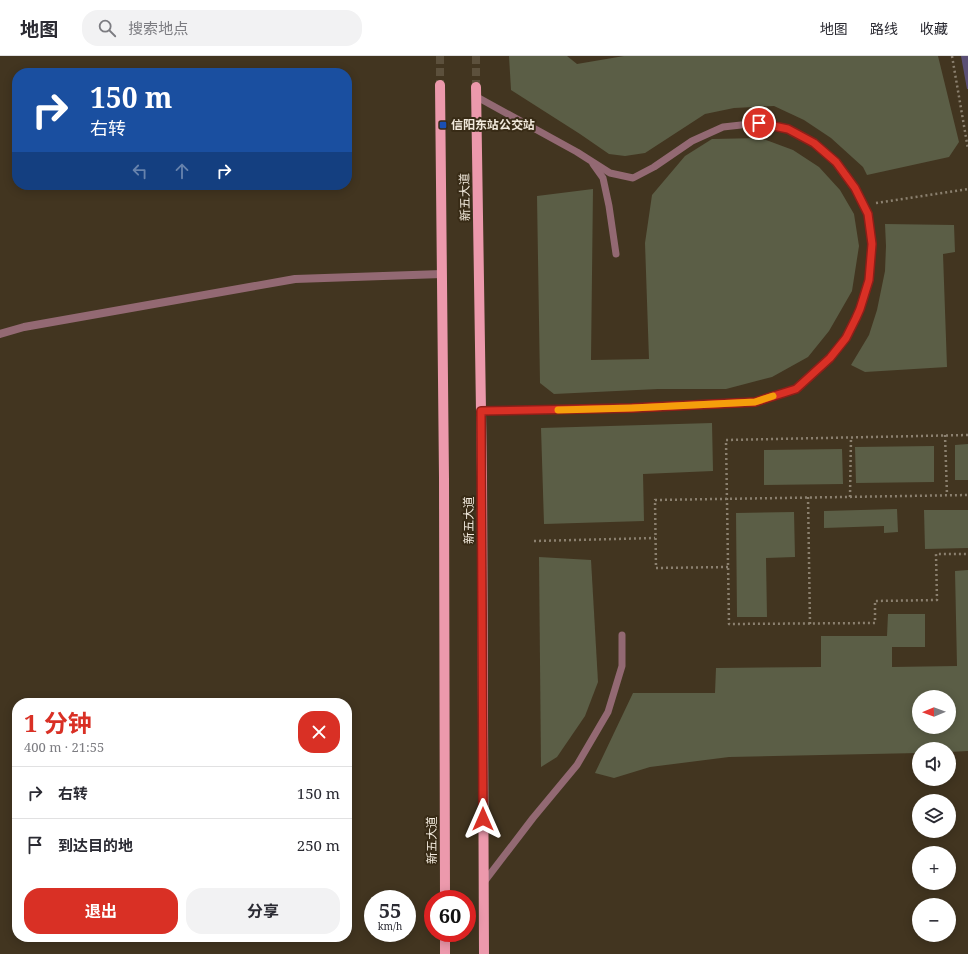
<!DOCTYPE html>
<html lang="zh">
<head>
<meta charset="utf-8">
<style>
  body { margin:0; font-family:"Noto Serif","Noto Sans SC",serif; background:#f2f2f3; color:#2b2b33; height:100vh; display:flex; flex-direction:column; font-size:15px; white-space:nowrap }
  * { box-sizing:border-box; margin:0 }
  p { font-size:13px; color:#7c7c81 }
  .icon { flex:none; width:22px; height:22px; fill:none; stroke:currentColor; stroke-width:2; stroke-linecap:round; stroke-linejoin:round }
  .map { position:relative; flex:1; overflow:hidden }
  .drawer { position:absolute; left:12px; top:642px; width:340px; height:244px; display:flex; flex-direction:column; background:#fff; border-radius:16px; box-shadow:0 2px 10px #0003 }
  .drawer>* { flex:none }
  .top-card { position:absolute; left:12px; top:12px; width:340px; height:122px; border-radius:16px; box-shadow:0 2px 10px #0003; background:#1a4fa0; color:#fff; overflow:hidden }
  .needle { width:26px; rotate:269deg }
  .tools { position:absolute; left:912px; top:634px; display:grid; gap:8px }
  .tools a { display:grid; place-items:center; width:44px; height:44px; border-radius:50%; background:#fff; box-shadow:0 2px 10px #0003; font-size:20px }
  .speed { position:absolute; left:364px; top:834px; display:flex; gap:8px; font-size:20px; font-weight:700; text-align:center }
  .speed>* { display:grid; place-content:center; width:52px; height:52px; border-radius:50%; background:#fff; box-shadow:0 2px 10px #0003; line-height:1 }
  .speed small { font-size:10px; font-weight:400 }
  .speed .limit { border:6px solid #d22; background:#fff; color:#111 }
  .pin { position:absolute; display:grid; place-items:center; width:34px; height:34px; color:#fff; margin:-17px; border:2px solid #fff; border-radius:50%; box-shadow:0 1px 4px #0007 }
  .me { position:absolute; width:44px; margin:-22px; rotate:0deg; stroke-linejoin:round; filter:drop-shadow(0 0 3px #0008) }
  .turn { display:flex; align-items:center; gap:14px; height:84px; padding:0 12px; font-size:18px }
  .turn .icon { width:52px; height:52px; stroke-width:2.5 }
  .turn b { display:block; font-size:28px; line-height:34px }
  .lanes { display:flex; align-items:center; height:38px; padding:0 12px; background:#0003; justify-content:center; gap:20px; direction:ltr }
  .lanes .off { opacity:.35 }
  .round { display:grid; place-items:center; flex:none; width:42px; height:42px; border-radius:16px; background:#f2f2f3 }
  .summary { display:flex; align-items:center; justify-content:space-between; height:68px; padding:0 12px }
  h1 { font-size:24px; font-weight:700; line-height:30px; color:#d93025 }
  .action { display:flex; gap:8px; margin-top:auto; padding:8px 12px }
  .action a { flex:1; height:46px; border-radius:16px; background:#d93025; color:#fff; font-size:16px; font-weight:700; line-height:46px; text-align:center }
  .action a+a { background:#f2f2f3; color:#2b2b33 }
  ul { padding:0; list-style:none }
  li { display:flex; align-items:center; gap:12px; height:52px; padding:0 12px; border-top:1px solid #e1e1e2 }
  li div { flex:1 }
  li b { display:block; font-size:15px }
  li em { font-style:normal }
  header { display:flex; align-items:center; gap:24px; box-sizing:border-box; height:56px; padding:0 20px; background:#fff; border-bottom:1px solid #e1e1e2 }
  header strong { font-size:19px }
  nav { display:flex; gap:22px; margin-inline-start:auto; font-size:14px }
  .search { width:280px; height:36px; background:#f2f2f3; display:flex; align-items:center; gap:10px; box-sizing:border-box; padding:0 14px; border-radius:16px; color:#7c7c81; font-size:15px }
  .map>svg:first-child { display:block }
  .green { fill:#5b5e46; fill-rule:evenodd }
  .building { fill:#5a4f75 }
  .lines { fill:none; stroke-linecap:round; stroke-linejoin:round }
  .secondary-tunnel { stroke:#5c503c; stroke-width:8; stroke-dasharray:8 4; stroke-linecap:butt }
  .path { stroke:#8b806f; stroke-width:2.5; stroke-dasharray:2 3; stroke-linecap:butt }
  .lane { stroke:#936973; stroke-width:7 }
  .street { stroke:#936973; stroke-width:8 }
  .primary { stroke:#ec99ac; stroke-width:10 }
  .route-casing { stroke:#8d1f18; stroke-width:10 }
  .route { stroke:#d93025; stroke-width:7 }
  .slow { stroke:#f59e0b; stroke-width:7 }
  .transit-dot { fill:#1a4fb4; stroke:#382b16; stroke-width:1.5 }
  .labels { text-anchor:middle; stroke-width:4; stroke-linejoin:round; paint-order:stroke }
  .poi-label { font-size:12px; font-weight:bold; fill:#f2eadd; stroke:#382b16; text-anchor:start }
  .street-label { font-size:12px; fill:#f2eadd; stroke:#382b16 }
</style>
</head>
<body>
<header>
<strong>地图</strong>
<div class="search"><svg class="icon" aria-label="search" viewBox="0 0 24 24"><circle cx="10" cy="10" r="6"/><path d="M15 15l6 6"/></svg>搜索地点</div>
<nav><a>地图</a><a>路线</a><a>收藏</a></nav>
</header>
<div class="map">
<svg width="968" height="898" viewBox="0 0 968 898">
  <rect width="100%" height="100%" fill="#423520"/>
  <g class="green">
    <path d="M509 0H567L577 8 624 0H938L959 86 949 101 867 119 863 111 831 82 804 64 774 50 734 52 705 58 645 97 625 100 609 98 580 78 511 34Z"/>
    <path d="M761 82 793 94 819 111 840 134 854 158 859 190 852 235 829 275 808 301 772 321 726 333H658L554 338 540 327 537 140 593 133 591 304 649 303 645 187 652 139 685 100 712 83Z"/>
    <path d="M885 168 954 169 955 196 943 198 947 311 865 316 851 309 869 279 877 254 885 215 886 190Z"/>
    <path d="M712 367 713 415 643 418 644 465 544 468 541 372Z"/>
    <path d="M968 388V424H955V389Z"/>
    <path d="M934 390V426L856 427 855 391Z"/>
    <path d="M842 393 843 428 764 429V394Z"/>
    <path d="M897 453 898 476 884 477V470L824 472V455Z"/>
    <path d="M924 454H968V492L925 493Z"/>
    <path d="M794 456 795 501 766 502 767 561H737L736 457Z"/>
    <path d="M539 501 591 504 598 626 585 660 557 701 541 711Z"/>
    <path d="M968 514V695L949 696V693H919V697L729 701 650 711 614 722 595 717 633 637H715L716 612 821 611V580H887L888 558H925V591H892V611L957 610 955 515ZM919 641H949V671H919Z"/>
  </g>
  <path class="building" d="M961 0H968V33H967Z"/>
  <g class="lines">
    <g class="secondary-tunnel">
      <path d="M440 0V29"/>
      <path d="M476 0V31"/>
    </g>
    <g class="path">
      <path d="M952 0 968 93"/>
      <path d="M876 147 968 133"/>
      <path d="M945 379 947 439"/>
      <path d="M968 379 726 384 729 568 875 567V545L937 544 936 498H968"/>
      <path d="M808 441 810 568"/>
      <path d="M850 441 851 381"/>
      <path d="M534 485 655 482"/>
      <path d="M728 511 656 512 655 444 968 439"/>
    </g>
    <g class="lane">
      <path d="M477 41 577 96 610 117 633 122 654 111 692 85 723 71 759 67 788 73 815 87 836 106 855 132 868 158 872 188 869 225 860 253 846 282 830 301 796 333 755 346 632 352 481 355"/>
      <path d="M593 108 603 122 609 150 616 198"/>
      <path d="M484 826 533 762 577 709 608 656 622 610V579"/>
    </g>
    <path class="street" d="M0 278 24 271 295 223 442 218"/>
    <g class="primary">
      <path d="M440 29 444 422 445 843"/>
      <path d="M476 31 482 420 484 898"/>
      <path d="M445 877V898"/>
    </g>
  </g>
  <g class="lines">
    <g class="route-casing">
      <path id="route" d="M483 763 481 355 632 352 755 346 796 333 830 302 846 282 856 262 860 253 869 224 872 188 868 158 855 132 836 106 814 87 788 73 759 67"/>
    </g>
    <use href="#route" class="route"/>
    <path class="slow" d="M558 354 632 352 755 346 773 340"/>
  </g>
  <rect class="transit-dot" x="439" y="65" width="8" height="8" rx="2"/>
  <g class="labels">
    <g class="poi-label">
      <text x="451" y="73">信阳东站公交站</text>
    </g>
    <g class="street-label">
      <text transform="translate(465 141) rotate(-91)" y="4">新五大道</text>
      <text transform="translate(469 464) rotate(-90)" y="4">新五大道</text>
      <text transform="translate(432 784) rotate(-90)" y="4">新五大道</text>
    </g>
  </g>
</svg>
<div class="tools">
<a><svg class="needle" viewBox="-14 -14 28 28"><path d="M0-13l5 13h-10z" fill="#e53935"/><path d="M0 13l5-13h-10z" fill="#7c7c81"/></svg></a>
<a><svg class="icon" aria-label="sound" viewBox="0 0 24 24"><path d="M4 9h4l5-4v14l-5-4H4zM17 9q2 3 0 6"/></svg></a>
<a><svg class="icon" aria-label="layers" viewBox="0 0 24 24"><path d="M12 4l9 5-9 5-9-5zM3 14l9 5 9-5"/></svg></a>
<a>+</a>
<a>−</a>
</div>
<div class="speed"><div>55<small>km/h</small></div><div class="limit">60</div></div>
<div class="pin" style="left:759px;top:67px;background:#d93025"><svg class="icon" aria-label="arrive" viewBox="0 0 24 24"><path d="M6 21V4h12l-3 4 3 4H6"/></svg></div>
<svg class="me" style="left:483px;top:763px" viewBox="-20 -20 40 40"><path d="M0-17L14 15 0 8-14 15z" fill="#d93025" stroke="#fff" stroke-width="4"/></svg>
<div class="top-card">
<div class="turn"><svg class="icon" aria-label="right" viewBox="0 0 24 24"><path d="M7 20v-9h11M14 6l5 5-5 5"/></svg><div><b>150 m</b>右转</div></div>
<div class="lanes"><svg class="icon off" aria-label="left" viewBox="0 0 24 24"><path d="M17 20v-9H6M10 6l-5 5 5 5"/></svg><svg class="icon off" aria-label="ahead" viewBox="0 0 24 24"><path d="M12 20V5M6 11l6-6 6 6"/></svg><svg class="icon" aria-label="right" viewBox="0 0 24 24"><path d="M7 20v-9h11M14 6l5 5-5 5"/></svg></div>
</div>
<section class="drawer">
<div class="summary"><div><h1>1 分钟</h1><p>400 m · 21:55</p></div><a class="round" style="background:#d93025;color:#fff"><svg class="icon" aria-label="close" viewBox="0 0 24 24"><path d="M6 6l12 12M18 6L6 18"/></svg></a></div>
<ul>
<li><svg class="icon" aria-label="right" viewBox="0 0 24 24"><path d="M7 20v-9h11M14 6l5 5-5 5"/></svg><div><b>右转</b></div><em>150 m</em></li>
<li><svg class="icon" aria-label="arrive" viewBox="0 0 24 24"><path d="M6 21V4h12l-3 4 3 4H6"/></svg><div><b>到达目的地</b></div><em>250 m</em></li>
</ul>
<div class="action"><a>退出</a><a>分享</a></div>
</section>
</div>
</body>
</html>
